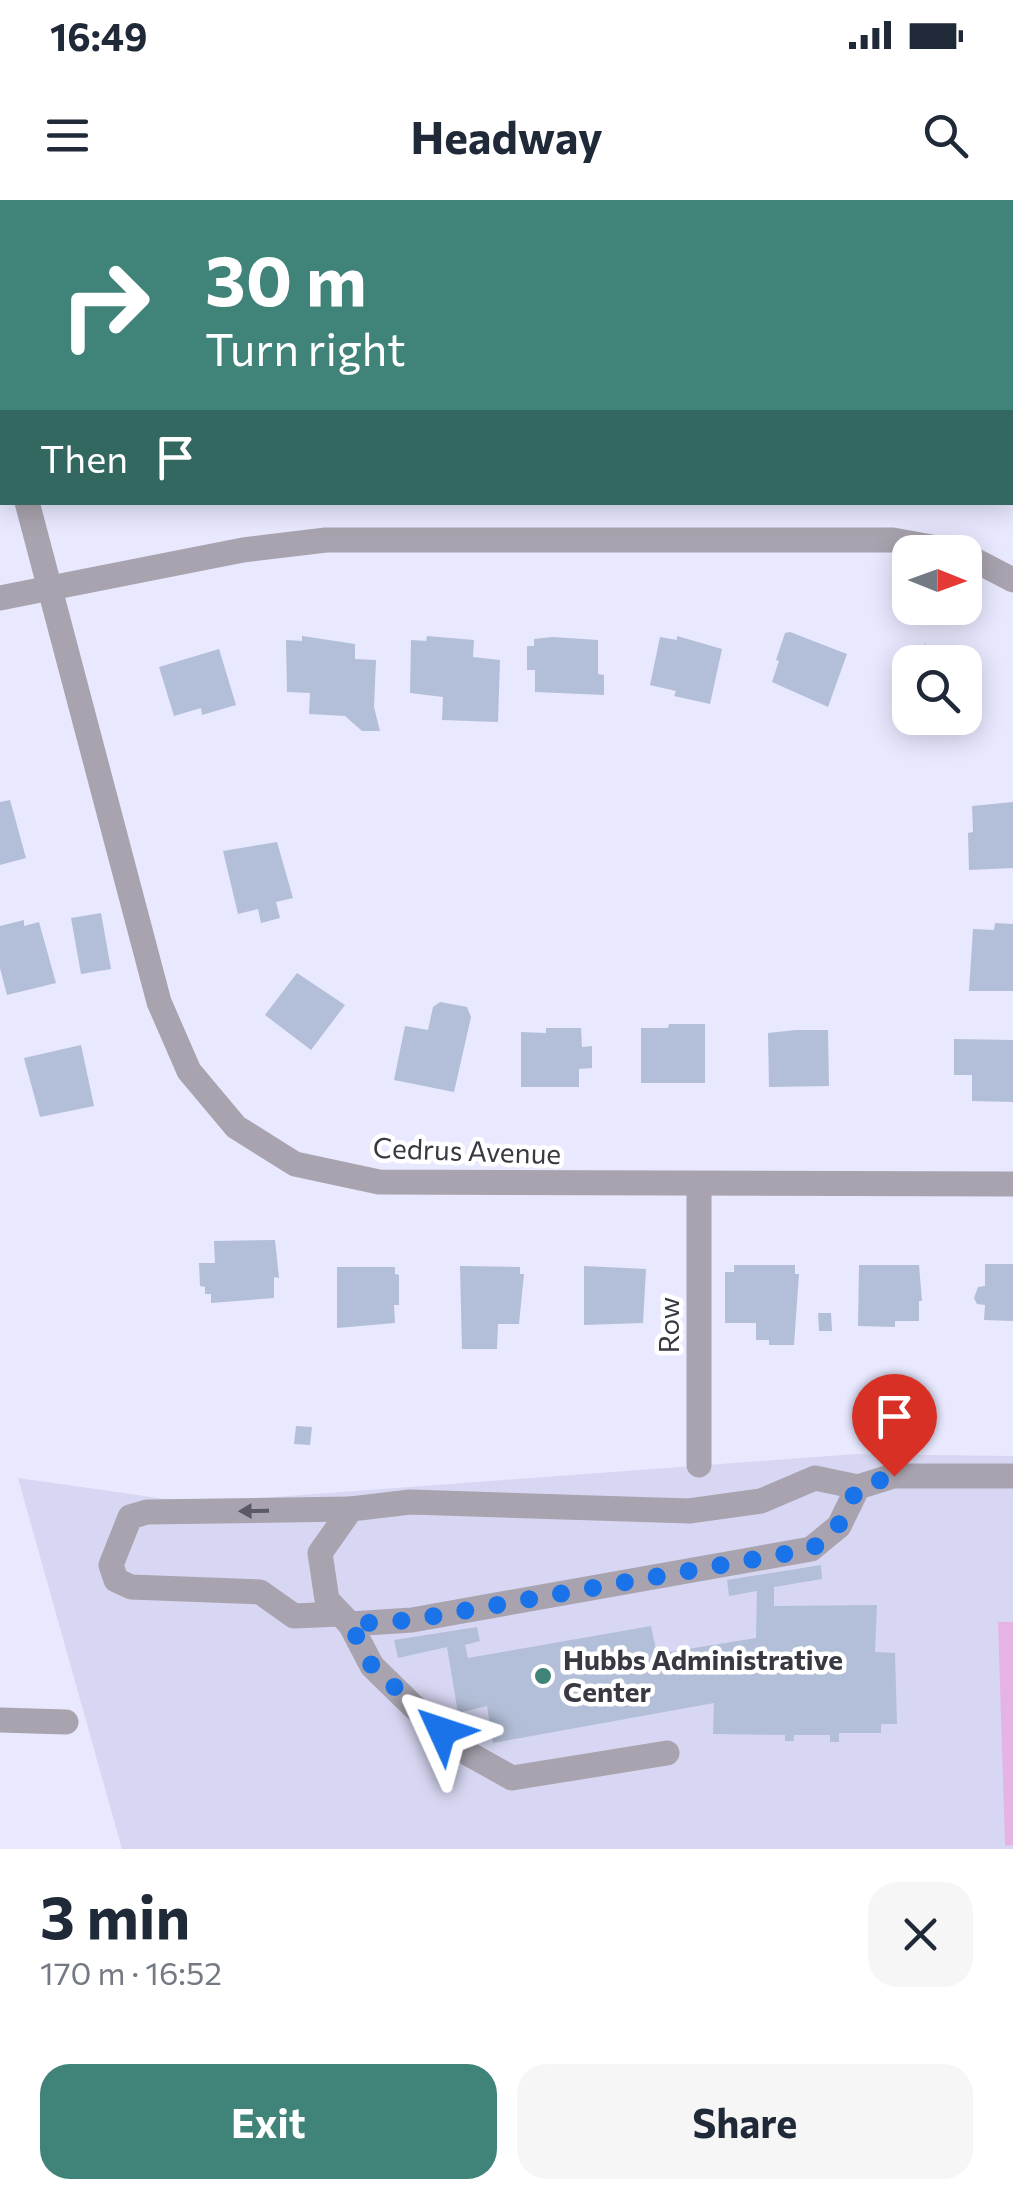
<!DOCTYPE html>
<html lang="en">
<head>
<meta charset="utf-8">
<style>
  body { margin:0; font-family:Commissioner,sans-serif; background:#f6f6f7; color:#1f2937; height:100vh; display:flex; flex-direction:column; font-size:38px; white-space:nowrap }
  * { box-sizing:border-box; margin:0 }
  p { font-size:32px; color:#747a83 }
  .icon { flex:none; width:55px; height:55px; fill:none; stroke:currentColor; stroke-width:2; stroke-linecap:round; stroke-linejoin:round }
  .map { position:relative; height:1649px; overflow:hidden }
  .details { display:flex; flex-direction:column; background:#fff; flex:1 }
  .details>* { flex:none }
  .guide { position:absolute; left:0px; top:0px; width:1015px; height:305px; box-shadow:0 5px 25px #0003; background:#3f8379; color:#fff; overflow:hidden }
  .needle { width:65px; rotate:91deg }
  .fabs { position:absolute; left:892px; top:335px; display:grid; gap:20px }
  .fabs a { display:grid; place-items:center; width:90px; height:90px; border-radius:20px; background:#fff; box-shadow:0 5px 25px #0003; font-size:50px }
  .pin { position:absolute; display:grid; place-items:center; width:85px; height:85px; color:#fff; margin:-102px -42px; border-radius:50% 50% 50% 0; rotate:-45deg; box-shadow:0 0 10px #0007 }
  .pin .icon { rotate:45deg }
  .me { position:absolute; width:110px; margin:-55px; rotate:312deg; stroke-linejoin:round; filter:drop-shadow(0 0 8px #0008) }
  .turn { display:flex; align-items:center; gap:35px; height:210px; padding:0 40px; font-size:45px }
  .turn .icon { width:130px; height:130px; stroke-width:2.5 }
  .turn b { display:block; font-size:70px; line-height:85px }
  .then { display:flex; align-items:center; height:95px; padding:0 40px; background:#0003; gap:20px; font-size:38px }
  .round { display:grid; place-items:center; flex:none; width:105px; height:105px; border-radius:30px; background:#f6f6f7 }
  .summary { display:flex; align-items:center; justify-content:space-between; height:170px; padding:0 40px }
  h1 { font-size:60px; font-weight:700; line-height:75px }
  .cta { display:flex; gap:20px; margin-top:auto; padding:20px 40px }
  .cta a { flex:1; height:115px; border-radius:30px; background:#3f8379; color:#fff; font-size:40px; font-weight:700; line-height:115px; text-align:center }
  .cta a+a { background:#f6f6f7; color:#1f2937 }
  .status { display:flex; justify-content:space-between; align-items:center; height:70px; padding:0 50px; background:#fff; direction:ltr }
  .status svg { height:28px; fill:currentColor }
  header { display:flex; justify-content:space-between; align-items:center; height:130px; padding:0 40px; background:#fff; font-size:45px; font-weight:700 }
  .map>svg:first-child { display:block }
  .built { fill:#d7d7f3 }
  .green { fill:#e6b3e5 }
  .building { fill:#b3bfd8 }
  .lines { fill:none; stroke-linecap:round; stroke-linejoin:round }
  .minor { stroke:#a8a3ae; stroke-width:25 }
  .oneway { fill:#5a5964 }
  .route { stroke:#1a73e8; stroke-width:18; stroke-dasharray:0 32.4 }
  .poi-dot { fill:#3f8379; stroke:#fff; stroke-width:4 }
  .labels { text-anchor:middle; stroke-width:9; stroke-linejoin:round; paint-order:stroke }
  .street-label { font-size:28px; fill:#393944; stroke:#fff }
  .poi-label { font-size:28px; font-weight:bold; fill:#393944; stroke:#fff; text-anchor:start }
</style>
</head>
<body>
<div class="status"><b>16:49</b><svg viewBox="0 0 49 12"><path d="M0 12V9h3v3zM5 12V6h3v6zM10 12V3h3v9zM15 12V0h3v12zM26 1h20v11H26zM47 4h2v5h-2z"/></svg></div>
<header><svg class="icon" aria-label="menu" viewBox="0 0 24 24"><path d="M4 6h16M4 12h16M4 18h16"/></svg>Headway<svg class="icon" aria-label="search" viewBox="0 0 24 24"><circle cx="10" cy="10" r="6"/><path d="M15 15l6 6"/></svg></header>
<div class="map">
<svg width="1013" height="1649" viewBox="0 0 1013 1649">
  <rect width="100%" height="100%" fill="#e8e8ff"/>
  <path class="built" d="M856 1254 1013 1256V1649H122L18 1278 194 1303Z"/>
  <path class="green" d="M998 1422H1013V1645L1005 1646Z"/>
  <g class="building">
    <path d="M790 432 847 454 828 507 772 482 779 461 776 460 785 433Z"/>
    <path d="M302 436 355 444V459L376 460 374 507 380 531H362L345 516 309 514 310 493 287 492 286 440 302 441Z"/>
    <path d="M427 436 474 440 473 457 500 460 498 522 442 520 443 497 410 493 411 440 426 441Z"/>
    <path d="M677 436 722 449 710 504 674 496 676 491 650 485 660 437 677 440Z"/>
    <path d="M552 437 598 440V474L604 475V495L535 492V470H527V446H534V439Z"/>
    <path d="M925 444 955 462H910V499L895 488 908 470 905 467Z"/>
    <path d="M219 449 236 505 202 515 201 508 174 516 159 467Z"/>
    <path d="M10 600 26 658 0 665V602Z"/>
    <path d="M1013 602V668L969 670 968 633 973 632 972 606Z"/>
    <path d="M277 642 293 698 276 702 280 718 261 723 258 709 238 714 223 651Z"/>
    <path d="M101 713 111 769 81 774 71 718Z"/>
    <path d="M24 720V726L39 722 56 783 7 795 0 768V726Z"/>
    <path d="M995 723 1013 724V791H969L973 729 994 730Z"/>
    <path d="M297 773 345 805 311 850 265 815Z"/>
    <path d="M440 802 467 807 471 817 454 892 394 880 405 826 428 830 433 807Z"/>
    <path d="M669 824H705V883H641V828H668Z"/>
    <path d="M546 828H581L582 847 592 846V868L579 869V887H521V832L546 833Z"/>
    <path d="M796 830H828L829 886 769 887 768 833Z"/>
    <path d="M954 839 1013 840V902L972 901V875H954Z"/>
    <path d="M81 845 94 906 40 917 24 858Z"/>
    <path d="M275 1040 279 1078 274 1077V1098L211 1103V1094H205V1087L200 1086 199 1063H215L214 1041Z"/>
    <path d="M985 1064H1013V1121L984 1120 985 1105 977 1104 974 1098 978 1087 985 1086Z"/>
    <path d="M734 1065H795V1074H799L794 1145H769V1140H756V1123H725V1072H734Z"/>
    <path d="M859 1065H919L922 1101H919V1121H895V1127L858 1126Z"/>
    <path d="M460 1066 520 1067V1074H524L519 1124H498L497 1149H462Z"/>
    <path d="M584 1066 646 1069 643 1123 584 1125Z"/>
    <path d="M337 1067H395V1074L399 1075V1105H394L395 1123 337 1128Z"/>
    <path d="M818 1113H831L832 1131H819Z"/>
    <path d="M296 1226 312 1227 310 1245 294 1244Z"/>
    <path d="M821 1365 822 1379 774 1387V1406L877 1405 875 1452 895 1453 897 1524H881V1533H839V1542H830V1535H794V1541H785V1535L713 1534 714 1503 493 1543 487 1506 458 1513 447 1447 398 1458 394 1440 477 1427 480 1441 465 1445 468 1458 651 1426 657 1454 756 1438 757 1391 729 1396 727 1380Z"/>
  </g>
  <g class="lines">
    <g class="minor">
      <path d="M0 186 2 199"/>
      <path d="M27 302 159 802 189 871 236 927 295 964 379 982 1013 984"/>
      <path d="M965 355 1013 380"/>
      <path d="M0 398 243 350 326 340H893L959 352"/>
      <path d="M699 984V1265"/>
      <path d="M858 1287 839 1326 811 1349 412 1420 350 1424 327 1400 320 1353 351 1309 410 1302 689 1311 761 1301 815 1278 858 1287 893 1276H1013"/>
      <path d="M340 1414 294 1416 260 1392 131 1387 116 1380 111 1365 130 1317 147 1312 351 1309"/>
      <path d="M350 1424 372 1466 414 1507 469 1554 512 1578 667 1553"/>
      <path d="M0 1520 66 1522"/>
    </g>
  </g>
  <defs><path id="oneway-solid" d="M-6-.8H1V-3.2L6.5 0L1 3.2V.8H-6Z" transform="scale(2.5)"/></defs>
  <use class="oneway" href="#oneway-solid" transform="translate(254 1311) rotate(179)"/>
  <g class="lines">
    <path class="route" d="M442 1531 372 1466 350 1424 412 1420 812 1349 838 1326 858 1287 894 1276"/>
  </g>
  <circle class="poi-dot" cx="543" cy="1476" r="10"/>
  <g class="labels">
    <g class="street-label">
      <text transform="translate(467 951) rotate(2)" y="10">Cedrus Avenue</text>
      <text transform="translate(669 1125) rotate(-90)" y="10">Row</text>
    </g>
    <g class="poi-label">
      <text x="563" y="1470">Hubbs Administrative<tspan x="563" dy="32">Center</tspan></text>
    </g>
  </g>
</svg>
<div class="fabs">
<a><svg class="needle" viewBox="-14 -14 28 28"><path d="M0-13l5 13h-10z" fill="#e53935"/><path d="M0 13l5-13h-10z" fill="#747a83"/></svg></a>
<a><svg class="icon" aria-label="search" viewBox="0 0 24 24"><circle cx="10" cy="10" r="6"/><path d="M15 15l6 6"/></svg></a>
</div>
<div class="pin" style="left:894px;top:1276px;background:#d93025"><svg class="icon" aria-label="arrive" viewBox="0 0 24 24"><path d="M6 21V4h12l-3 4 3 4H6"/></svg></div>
<svg class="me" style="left:442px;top:1531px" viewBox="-20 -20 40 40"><path d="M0-17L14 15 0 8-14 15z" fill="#1a73e8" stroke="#fff" stroke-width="4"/></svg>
<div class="guide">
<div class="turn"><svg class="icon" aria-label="right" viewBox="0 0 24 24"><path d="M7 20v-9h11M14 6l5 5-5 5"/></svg><div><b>30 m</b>Turn right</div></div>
<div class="then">Then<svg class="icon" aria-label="arrive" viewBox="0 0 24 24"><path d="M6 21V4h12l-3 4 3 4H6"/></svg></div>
</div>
</div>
<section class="details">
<div class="summary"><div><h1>3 min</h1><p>170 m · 16:52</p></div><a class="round"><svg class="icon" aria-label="close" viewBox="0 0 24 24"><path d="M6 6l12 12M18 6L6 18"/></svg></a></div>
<div class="cta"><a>Exit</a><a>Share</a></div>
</section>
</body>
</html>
